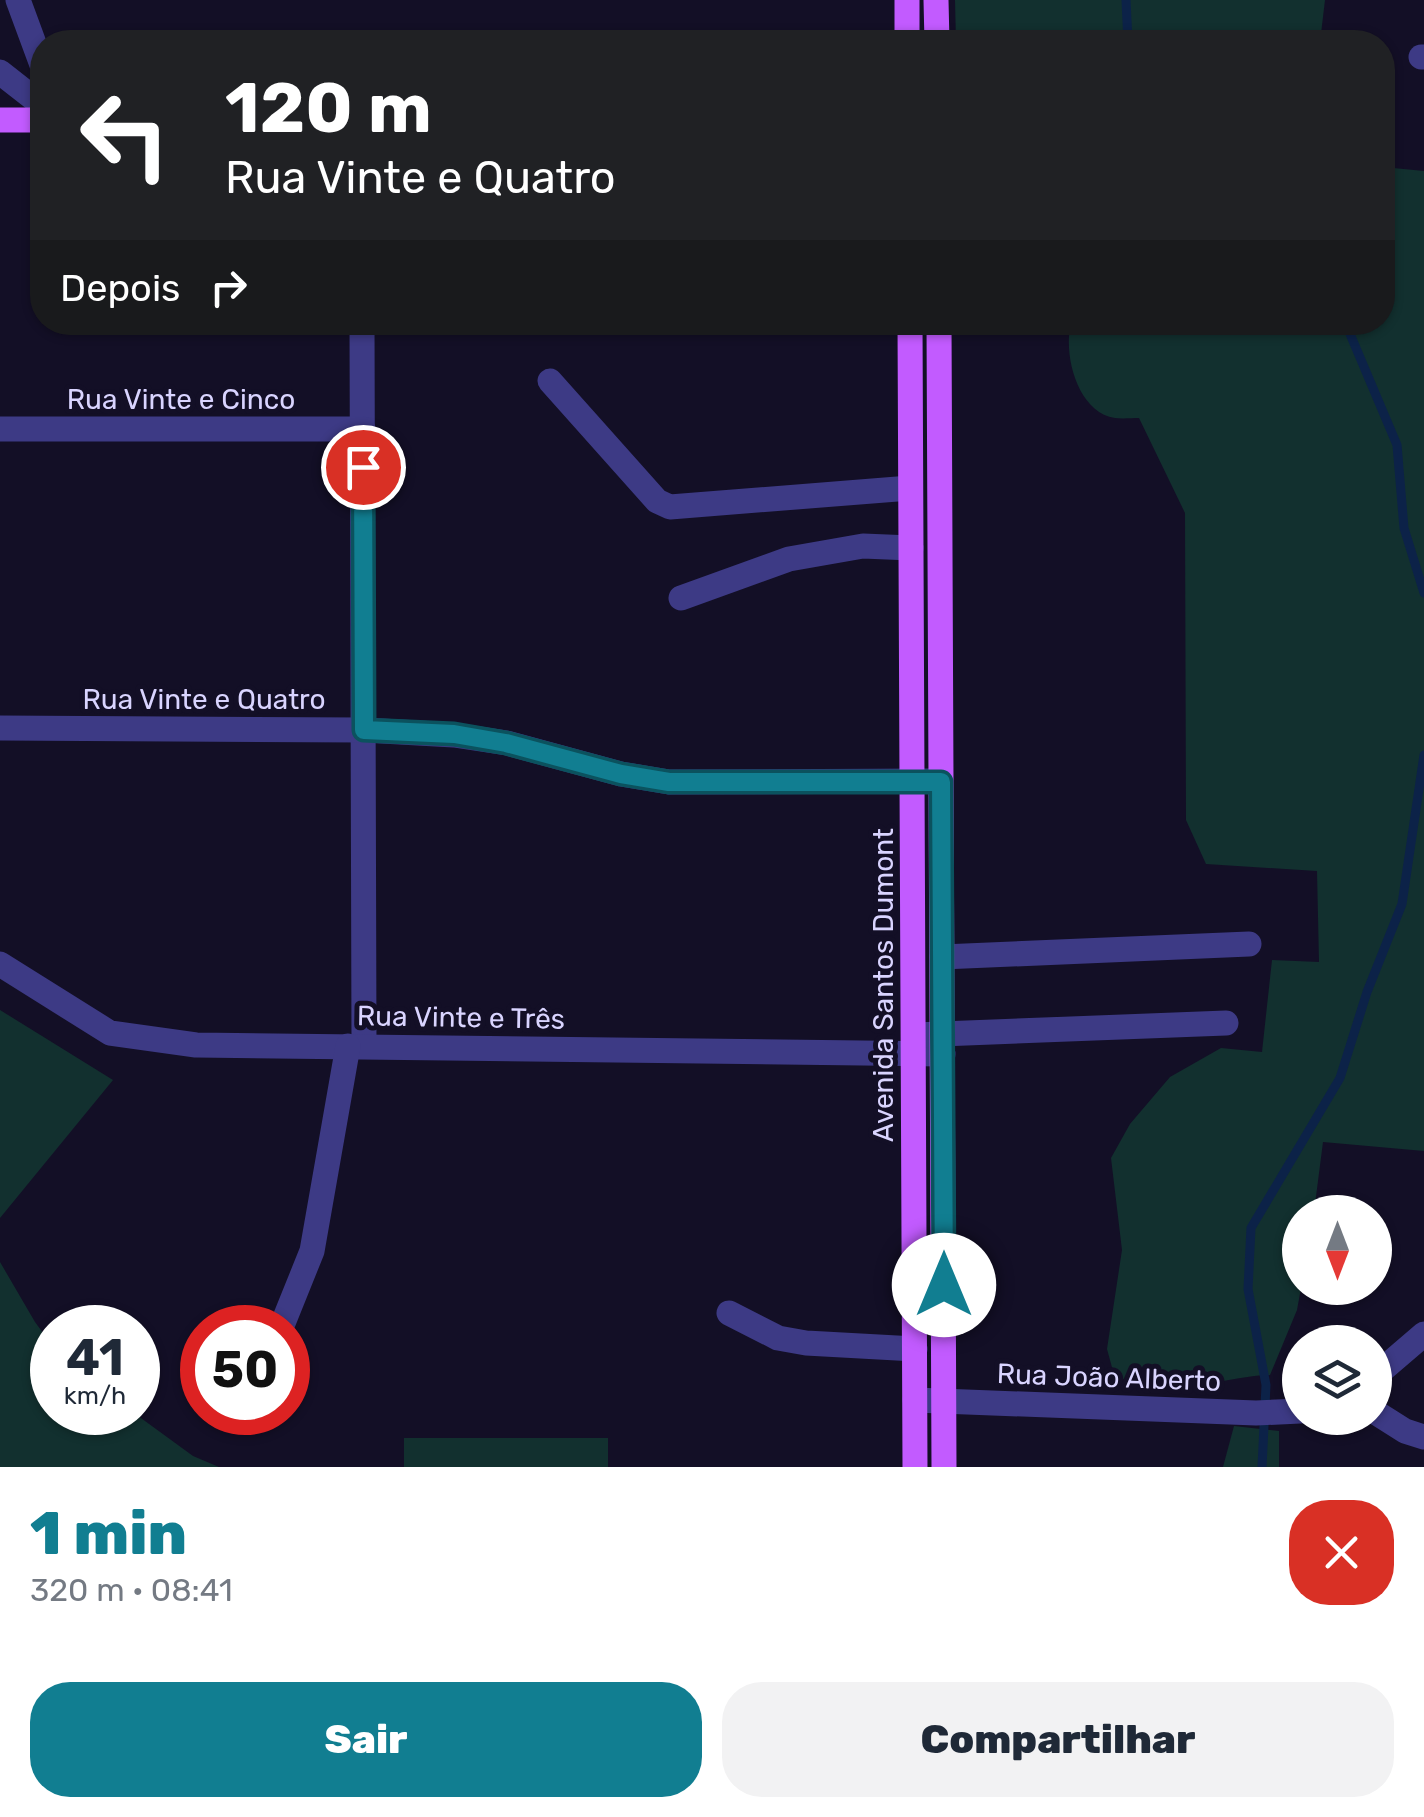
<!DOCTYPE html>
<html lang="pt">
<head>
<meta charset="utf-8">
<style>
  body { margin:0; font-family:Rubik,sans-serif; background:#f2f2f3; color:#1f2937; height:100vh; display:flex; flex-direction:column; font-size:38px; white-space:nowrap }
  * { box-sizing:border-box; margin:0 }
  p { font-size:32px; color:#747a83 }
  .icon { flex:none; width:55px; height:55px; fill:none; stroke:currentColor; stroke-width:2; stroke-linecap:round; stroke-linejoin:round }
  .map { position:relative; height:1467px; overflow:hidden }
  .panel { display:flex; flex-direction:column; background:#fff; flex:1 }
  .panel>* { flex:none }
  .banner { position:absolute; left:30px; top:30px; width:1365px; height:305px; border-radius:40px; box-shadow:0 2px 8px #0004; background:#202124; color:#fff; overflow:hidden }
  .needle { width:65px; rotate:180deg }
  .controls { position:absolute; left:1282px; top:1195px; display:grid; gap:20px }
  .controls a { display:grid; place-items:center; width:110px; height:110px; border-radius:50%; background:#fff; box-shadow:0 2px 8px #0004; font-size:50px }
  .speed { position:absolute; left:30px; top:1305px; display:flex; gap:20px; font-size:50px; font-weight:700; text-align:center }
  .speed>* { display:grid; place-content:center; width:130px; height:130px; border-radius:50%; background:#fff; box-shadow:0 2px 8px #0004; line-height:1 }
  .speed small { font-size:25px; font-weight:400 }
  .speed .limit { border:15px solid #d22; background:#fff; color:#111 }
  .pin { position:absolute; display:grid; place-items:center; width:85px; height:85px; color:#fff; margin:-42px; border:5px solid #fff; border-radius:50%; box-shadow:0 2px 10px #0007 }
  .me { position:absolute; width:110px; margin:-55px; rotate:0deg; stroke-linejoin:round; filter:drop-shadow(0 0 8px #0008) }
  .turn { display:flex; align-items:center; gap:35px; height:210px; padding:0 30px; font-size:45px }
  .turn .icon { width:130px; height:130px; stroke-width:2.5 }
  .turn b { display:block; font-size:70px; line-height:85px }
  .then { display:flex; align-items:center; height:95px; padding:0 30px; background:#0003; gap:20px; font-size:38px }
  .round { display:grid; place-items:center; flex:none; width:105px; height:105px; border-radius:40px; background:#f2f2f3 }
  .overview { display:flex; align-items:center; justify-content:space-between; height:170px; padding:0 30px }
  h1 { font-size:60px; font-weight:800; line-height:75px; color:#117e91 }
  .cta { display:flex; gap:20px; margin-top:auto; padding:20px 30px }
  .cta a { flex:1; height:115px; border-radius:40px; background:#117e91; color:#fff; font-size:40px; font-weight:800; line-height:115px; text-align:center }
  .cta a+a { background:#f2f2f3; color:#1f2937 }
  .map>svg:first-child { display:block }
  .green { fill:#12302f }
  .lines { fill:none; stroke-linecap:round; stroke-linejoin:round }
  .stream { stroke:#0c2248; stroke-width:9 }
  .minor { stroke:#3d3a85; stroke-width:25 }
  .major { stroke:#c25bff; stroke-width:25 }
  .route-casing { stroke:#0b525e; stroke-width:25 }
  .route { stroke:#117e91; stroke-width:18 }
  .labels { text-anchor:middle; stroke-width:10; stroke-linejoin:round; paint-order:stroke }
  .street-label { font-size:28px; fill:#d9d4ff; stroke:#130f26 }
</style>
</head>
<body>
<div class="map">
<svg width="1424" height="1467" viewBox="0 0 1424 1467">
  <rect width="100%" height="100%" fill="#130f26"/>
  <g class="green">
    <path d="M955 0H1325L1320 42H956Z"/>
    <path d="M1383 167 1424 171V1151L1323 1142 1314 1212H1300L1301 1288 1297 1310 1270 1375C1234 1375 1165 1398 1133 1385 1126 1382 1119 1375 1113 1371L1107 1349 1122 1250 1111 1158 1130 1124 1170 1077 1221 1048 1262 1052 1272 960 1319 962 1317 871 1206 864 1186 820 1185 513 1139 418C1132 418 1122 419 1115 418 1077 412 1063 354 1071 323L1382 322Z"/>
    <path d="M0 1010 113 1080 0 1218Z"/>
    <path d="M0 1262 35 1322 52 1345V1412L134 1413 193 1456 219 1467H0Z"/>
    <path d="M1234 1426 1279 1431V1467H1223Z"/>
    <rect x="404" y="1438" width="204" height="29"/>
  </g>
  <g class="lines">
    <g class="stream">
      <path d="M1126 0 1128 42"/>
      <path d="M1345 322 1397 445 1404 528 1424 593"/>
      <path d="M1262 1467 1266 1385 1248 1289 1251 1228 1340 1078 1367 992 1402 904 1424 755"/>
    </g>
    <g class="minor">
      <path d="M18 0 42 65"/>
      <path d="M1421 57H1424"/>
      <path d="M0 72 42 105"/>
      <path d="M362 322 364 1046"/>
      <path d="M550 381 657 501 670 507 910 488"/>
      <path d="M0 429H363"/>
      <path d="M681 598 789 559 863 546 911 548"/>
      <path d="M0 728 364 730 454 735 507 743 621 774 669 782 934 781"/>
      <path d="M942 957 1249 944"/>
      <path d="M0 964 110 1033 196 1045 943 1054"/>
      <path d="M915 1035 1226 1023"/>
      <path d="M729 1313 778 1338 806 1343 915 1349"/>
      <path d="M281 1328 312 1251 348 1046"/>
      <path d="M1375 1376 1424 1334"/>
      <path d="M915 1400 1256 1413 1300 1411"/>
      <path d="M1375 1412 1405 1431 1424 1437"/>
    </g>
    <g class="major">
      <path d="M907 0V42"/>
      <path d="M936 0 937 42"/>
      <path d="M0 120H42"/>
      <path d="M910 322 915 1467"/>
      <path d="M939 322 944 1467"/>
    </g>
  </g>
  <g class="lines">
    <g class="route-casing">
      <path id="route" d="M363 467 364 730 454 734 506 743 621 774 669 782H941L944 1285"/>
    </g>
    <use href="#route" class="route"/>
  </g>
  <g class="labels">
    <g class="street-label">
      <text x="181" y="409">Rua Vinte e Cinco</text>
      <text x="204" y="709">Rua Vinte e Quatro</text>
      <text transform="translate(883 985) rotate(-90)" y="10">Avenida Santos Dumont</text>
      <text transform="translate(461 1017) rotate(1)" y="10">Rua Vinte e Três</text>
      <text transform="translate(1109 1377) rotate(2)" y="10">Rua João Alberto</text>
    </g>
  </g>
</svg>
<div class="controls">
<a><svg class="needle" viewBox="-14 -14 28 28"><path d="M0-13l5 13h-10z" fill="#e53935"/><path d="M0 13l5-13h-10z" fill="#747a83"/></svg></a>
<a><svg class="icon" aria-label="layers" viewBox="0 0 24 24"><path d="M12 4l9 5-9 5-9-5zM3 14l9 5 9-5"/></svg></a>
</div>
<div class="speed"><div>41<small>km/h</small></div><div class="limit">50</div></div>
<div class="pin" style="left:363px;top:467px;background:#d93025"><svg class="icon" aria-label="arrive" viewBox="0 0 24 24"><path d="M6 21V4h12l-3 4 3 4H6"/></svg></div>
<svg class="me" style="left:944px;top:1285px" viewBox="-20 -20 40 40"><circle r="19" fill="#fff"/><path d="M0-13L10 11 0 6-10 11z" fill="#117e91"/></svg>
<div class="banner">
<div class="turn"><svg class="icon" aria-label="left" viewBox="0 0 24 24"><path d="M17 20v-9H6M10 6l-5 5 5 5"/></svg><div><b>120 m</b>Rua Vinte e Quatro</div></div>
<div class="then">Depois<svg class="icon" aria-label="right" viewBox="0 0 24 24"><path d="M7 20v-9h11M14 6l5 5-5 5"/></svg></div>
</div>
</div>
<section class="panel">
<div class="overview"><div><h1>1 min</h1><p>320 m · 08:41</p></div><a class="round" style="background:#d93025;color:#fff"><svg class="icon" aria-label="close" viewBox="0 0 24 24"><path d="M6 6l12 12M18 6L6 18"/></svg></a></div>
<div class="cta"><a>Sair</a><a>Compartilhar</a></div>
</section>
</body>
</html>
